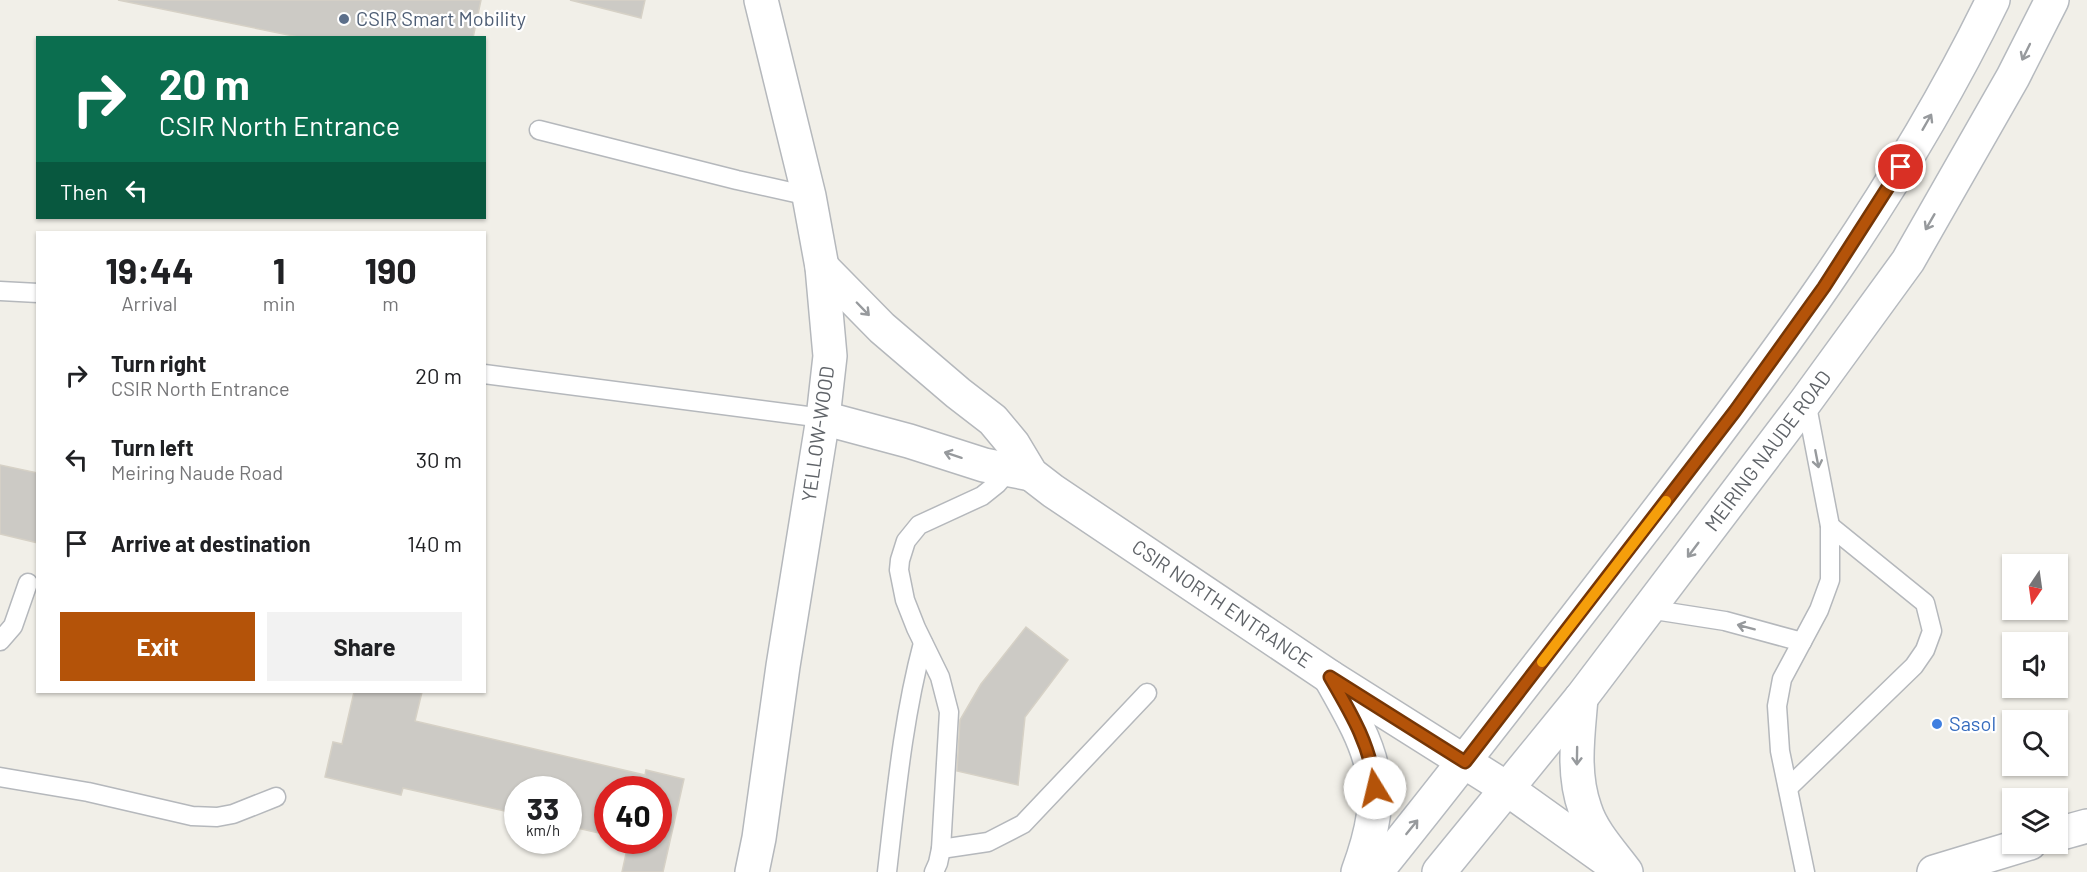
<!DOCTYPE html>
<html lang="en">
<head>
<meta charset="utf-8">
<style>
  body { margin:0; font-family:Barlow,sans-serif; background:#f2f2f2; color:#202124; height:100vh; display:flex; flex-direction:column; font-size:22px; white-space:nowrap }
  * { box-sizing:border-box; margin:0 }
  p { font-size:20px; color:#757577 }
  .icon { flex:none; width:33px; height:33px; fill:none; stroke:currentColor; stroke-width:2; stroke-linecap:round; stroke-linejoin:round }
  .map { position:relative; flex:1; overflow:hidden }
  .drawer { position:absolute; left:36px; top:231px; width:450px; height:462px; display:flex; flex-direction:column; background:#fff; border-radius:0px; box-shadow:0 2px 4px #0004 }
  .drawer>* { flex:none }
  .top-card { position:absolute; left:36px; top:36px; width:450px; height:183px; border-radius:0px; box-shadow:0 2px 4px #0004; background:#0b6e4f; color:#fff; overflow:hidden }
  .needle { width:39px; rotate:193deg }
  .fabs { position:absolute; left:2002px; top:554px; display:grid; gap:12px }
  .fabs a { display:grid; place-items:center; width:66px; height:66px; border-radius:0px; background:#fff; box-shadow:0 2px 4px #0004; font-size:30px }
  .speed { position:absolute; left:504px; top:776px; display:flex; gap:12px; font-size:30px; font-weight:700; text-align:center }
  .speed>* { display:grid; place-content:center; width:78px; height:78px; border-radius:50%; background:#fff; box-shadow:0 2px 4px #0004; line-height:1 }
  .speed small { font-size:15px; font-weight:400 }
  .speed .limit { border:9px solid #d22; background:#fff; color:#111 }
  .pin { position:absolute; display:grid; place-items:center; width:51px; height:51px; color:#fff; margin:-26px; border:3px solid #fff; border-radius:50%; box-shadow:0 2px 6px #0007 }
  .me { position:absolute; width:66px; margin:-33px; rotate:351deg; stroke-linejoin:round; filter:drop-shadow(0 0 4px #0008) }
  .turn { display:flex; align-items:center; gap:21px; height:126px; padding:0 24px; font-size:27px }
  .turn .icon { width:78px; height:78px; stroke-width:2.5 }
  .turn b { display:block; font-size:42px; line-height:51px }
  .then { display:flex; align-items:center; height:57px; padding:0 24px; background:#0003; gap:12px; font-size:22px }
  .eta { display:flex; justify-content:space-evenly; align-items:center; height:102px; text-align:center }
  .eta b { font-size:36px; font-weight:700; line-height:42px }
  .primary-button { display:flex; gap:12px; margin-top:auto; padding:12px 24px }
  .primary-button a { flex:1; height:69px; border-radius:0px; background:#b45309; color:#fff; font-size:24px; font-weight:700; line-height:69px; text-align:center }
  .primary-button a+a { background:#f2f2f2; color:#202124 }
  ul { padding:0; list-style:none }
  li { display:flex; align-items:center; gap:18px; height:84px; padding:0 24px }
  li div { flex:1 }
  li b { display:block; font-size:22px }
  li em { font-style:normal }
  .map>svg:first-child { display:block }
  .building { fill:#cccac5; stroke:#d6d1c6; stroke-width:1.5 }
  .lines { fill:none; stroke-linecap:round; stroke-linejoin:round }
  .lane-casing { stroke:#b5b8bc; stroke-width:21 }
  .street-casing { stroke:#b5b8bc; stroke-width:36 }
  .secondary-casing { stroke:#b6babf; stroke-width:36 }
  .lane { stroke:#fff; stroke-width:18 }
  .street { stroke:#fff; stroke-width:33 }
  .secondary { stroke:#fff; stroke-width:33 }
  .oneway { stroke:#979a9d }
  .route-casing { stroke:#753606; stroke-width:15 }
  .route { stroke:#b45309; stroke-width:10 }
  .slow { stroke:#f59e0b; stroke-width:10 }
  .service-dot { fill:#5c6f8a; stroke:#fff; stroke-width:2 }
  .shop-dot { fill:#3f7fe0; stroke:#fff; stroke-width:2 }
  .labels { text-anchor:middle; stroke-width:4.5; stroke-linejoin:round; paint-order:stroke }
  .service-label { font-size:20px; fill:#4e5e75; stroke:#fff; text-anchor:start }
  .street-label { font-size:20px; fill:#5f6368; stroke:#fff }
  .shop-label { font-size:20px; fill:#366cbe; stroke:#fff; text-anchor:start }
</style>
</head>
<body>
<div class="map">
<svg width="2087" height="872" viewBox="0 0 2087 872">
  <rect width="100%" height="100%" fill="#f1efe8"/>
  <g class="building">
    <path d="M118 0H481L473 38H303Z"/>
    <path d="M570 0H645L641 18Z"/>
    <path d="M0 465 38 473V543L0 534Z"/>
    <path d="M1026 627 1068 660 1025 717 1018 785 957 771 960 720 981 684Z"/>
    <path d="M354 692H422L415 721 645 775 646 770 684 779 663 872H622L629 840H658V789H608V835L568 826V789H518V814L403 788 401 795 325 777 333 742 342 744Z"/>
  </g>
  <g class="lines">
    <g class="lane-casing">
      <g id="lane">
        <path d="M539 130 737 180 809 196"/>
        <path d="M0 291 38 293"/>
        <path d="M484 374 823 418"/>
        <path d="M1648 609 1725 621 1802 642"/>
        <path d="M0 641 13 626 28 583"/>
        <path d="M0 777 88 792 192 816 217 817 233 814 276 797"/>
        <path d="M1788 788 1914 666 1925 650 1932 631 1925 603 1830 526"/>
        <path d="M941 849 988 842 1023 824 1147 693"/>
        <path d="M887 872C896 795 903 718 923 643"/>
        <path d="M934 872 938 863 941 849 949 712 940 677 916 628 905 600 899 570 900 560 906 541 919 525 982 496 997 484 1012 467"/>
        <path d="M1805 872 1780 751 1777 706 1782 679 1819 610 1830 580V526L1806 401"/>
      </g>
    </g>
    <g class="street-casing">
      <g id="street">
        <path d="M822 267 882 328 958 393 993 420 1013 444 1031 474 1053 491 1330 677 1506 788 1622 871"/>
        <path d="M823 418 909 441 984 465 1031 474"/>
        <path d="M2058 834 2087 826"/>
        <path d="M752 872 759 838 783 666 823 418 830 356 822 267 809 196 761 0"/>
        <path d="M1934 872 2030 843"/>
      </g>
    </g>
    <g class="secondary-casing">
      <g id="secondary">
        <path d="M1330 677C1374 754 1390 785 1358 872"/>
        <path d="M1581 698C1578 735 1572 773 1585 809 1592 832 1612 853 1626 872"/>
        <path d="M1376 872C1464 763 1549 652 1634 542 1767 370 1898 196 1993 0"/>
        <path d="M1439 872 1581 698 1806 401 1908 261 2013 77 2052 0"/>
      </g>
    </g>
    <use href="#lane" class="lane"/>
    <use href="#street" class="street"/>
    <use href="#secondary" class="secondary"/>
  </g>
  <defs><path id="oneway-shaft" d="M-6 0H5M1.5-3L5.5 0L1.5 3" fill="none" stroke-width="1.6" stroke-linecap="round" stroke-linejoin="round" transform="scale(1.5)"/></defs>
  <g class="oneway">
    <use href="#oneway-shaft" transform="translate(2026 52) rotate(116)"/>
    <use href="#oneway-shaft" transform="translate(1927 122) rotate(-60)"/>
    <use href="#oneway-shaft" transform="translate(1930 222) rotate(120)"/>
    <use href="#oneway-shaft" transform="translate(863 309) rotate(46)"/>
    <use href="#oneway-shaft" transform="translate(953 455) rotate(-162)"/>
    <use href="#oneway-shaft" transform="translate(1817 459) rotate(79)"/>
    <use href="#oneway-shaft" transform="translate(1693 550) rotate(127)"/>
    <use href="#oneway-shaft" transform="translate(1746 627) rotate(-165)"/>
    <use href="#oneway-shaft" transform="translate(1577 756) rotate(91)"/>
    <use href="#oneway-shaft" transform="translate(1412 827) rotate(-51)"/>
  </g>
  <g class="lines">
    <g class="route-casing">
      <path id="route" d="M1375 788C1371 746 1351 713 1330 677L1465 762 1735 411 1824 287 1901 167"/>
    </g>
    <use href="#route" class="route"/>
    <path class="slow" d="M1542 662 1666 501"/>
  </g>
  <circle class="service-dot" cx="344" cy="19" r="6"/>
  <circle class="shop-dot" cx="1937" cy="724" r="6"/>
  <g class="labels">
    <g class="service-label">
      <text x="356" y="26">CSIR Smart Mobility</text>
    </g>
    <g class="street-label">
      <text transform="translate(818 434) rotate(-82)" y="7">YELLOW-WOOD</text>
      <text transform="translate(1768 451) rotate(-53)" y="7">MEIRING NAUDE ROAD</text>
      <text transform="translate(1222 604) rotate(34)" y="7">CSIR NORTH ENTRANCE</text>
    </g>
    <g class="shop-label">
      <text x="1949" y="731">Sasol</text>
    </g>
  </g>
</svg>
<div class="fabs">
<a><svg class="needle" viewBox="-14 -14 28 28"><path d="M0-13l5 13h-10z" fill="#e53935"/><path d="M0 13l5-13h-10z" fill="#757577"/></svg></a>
<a><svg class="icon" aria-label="sound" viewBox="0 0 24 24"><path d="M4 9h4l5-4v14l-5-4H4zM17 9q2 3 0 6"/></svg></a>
<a><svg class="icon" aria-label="search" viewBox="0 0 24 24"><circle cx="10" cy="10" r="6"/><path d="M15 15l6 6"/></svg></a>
<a><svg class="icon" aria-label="layers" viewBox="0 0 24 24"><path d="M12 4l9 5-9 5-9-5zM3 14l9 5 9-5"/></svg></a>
</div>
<div class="speed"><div>33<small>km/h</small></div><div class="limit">40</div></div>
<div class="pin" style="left:1901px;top:167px;background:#d93025"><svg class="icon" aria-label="arrive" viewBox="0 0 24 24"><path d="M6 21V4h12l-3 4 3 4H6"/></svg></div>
<svg class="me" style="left:1375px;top:788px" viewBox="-20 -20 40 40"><circle r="19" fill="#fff"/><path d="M0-13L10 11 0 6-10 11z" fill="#b45309"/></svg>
<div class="top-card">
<div class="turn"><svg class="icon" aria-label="right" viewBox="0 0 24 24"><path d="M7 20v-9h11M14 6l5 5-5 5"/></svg><div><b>20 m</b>CSIR North Entrance</div></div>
<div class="then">Then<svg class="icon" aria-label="left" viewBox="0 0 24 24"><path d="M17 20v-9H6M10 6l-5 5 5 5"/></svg></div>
</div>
<section class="drawer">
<div class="eta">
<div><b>19:44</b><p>Arrival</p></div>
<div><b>1</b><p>min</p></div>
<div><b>190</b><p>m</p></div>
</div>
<ul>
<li><svg class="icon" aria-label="right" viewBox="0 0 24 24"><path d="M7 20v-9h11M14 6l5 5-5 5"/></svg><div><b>Turn right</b><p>CSIR North Entrance</p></div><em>20 m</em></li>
<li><svg class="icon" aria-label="left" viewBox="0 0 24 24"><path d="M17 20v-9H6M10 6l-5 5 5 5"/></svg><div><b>Turn left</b><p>Meiring Naude Road</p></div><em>30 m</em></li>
<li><svg class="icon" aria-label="arrive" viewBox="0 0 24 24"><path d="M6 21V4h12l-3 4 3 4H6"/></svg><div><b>Arrive at destination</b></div><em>140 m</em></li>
</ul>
<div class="primary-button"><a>Exit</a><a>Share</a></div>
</section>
</div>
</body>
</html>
